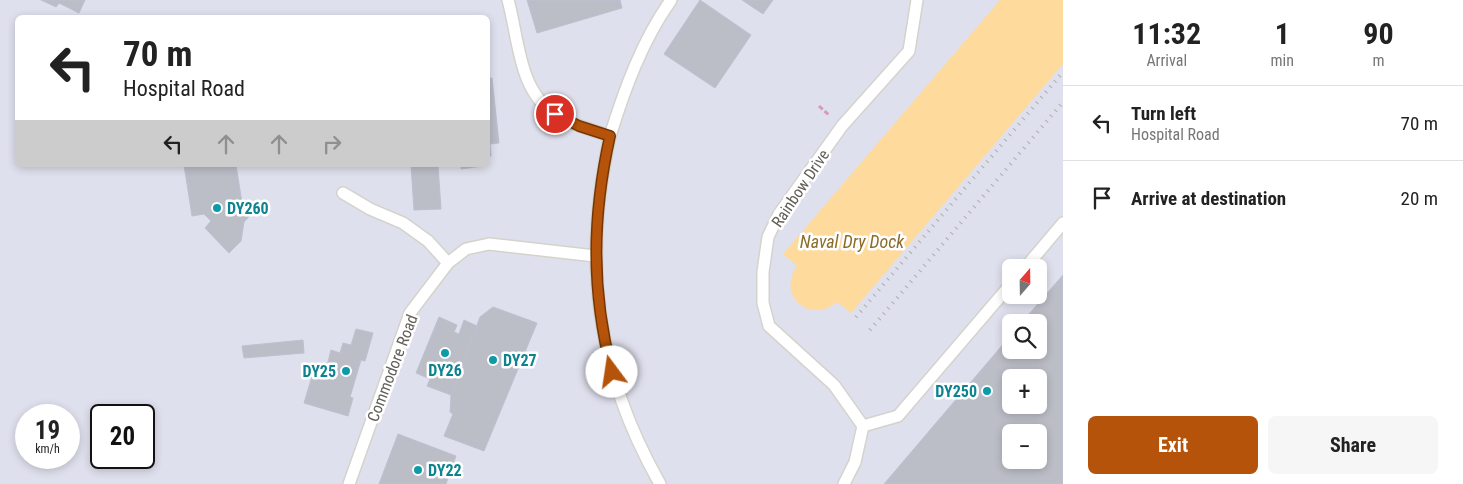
<!DOCTYPE html>
<html lang="en">
<head>
<meta charset="utf-8">
<style>
  body { margin:0; font-family:"Roboto Condensed",sans-serif; background:#f6f6f6; color:#222; height:100vh; display:flex; flex-direction:column; font-size:19px; white-space:nowrap }
  * { box-sizing:border-box; margin:0 }
  p { font-size:16px; color:#767676 }
  .icon { flex:none; width:28px; height:28px; fill:none; stroke:currentColor; stroke-width:2; stroke-linecap:round; stroke-linejoin:round }
  .map { position:relative; flex:1; overflow:hidden }
  .sheet { display:flex; flex-direction:column; background:#fff; width:400px }
  .sheet>* { flex:none }
  .hud { position:absolute; left:15px; top:15px; width:475px; height:152px; border-radius:8px; box-shadow:0 2px 8px #0003; background:#fff; color:#222; overflow:hidden }
  .needle { width:32px; rotate:20deg }
  .fabs { position:absolute; left:1002px; top:259px; display:grid; gap:10px }
  .fabs a { display:grid; place-items:center; width:45px; height:45px; border-radius:8px; background:#fff; box-shadow:0 2px 8px #0003; font-size:25px }
  .speed { position:absolute; left:15px; top:404px; display:flex; gap:10px; font-size:25px; font-weight:700; text-align:center }
  .speed>* { display:grid; place-content:center; width:65px; height:65px; border-radius:50%; background:#fff; box-shadow:0 2px 8px #0003; line-height:1 }
  .speed small { font-size:12px; font-weight:400 }
  .speed .limit { border:2px solid #111; border-radius:8px; background:#fff; color:#111 }
  .pin { position:absolute; display:grid; place-items:center; width:42px; height:42px; color:#fff; margin:-21px; border:2px solid #fff; border-radius:50%; box-shadow:0 1px 5px #0007 }
  .me { position:absolute; width:55px; margin:-28px; rotate:346deg; stroke-linejoin:round; filter:drop-shadow(0 0 4px #0008) }
  .turn { display:flex; align-items:center; gap:18px; height:105px; padding:0 25px; font-size:22px }
  .turn .icon { width:65px; height:65px; stroke-width:2.5 }
  .turn b { display:block; font-size:35px; line-height:42px }
  .lanes { display:flex; align-items:center; height:48px; padding:0 25px; background:#0003; justify-content:center; gap:25px; direction:ltr }
  .lanes .off { opacity:.35 }
  .eta { display:flex; justify-content:space-evenly; align-items:center; height:85px; text-align:center }
  .eta b { font-size:30px; font-weight:700; line-height:35px }
  .action { display:flex; gap:10px; margin-top:auto; padding:10px 25px }
  .action a { flex:1; height:58px; border-radius:8px; background:#b45309; color:#fff; font-size:20px; font-weight:700; line-height:58px; text-align:center }
  .action a+a { background:#f6f6f6; color:#222 }
  ul { padding:0; list-style:none }
  li { display:flex; align-items:center; gap:15px; height:75px; padding:0 25px; border-top:1px solid #e0e0e0 }
  li div { flex:1 }
  li b { display:block; font-size:19px }
  li em { font-style:normal }
  main { display:flex; flex:1; min-height:0 }
  .map>svg:first-child { display:block }
  .water { fill:#ffda9d }
  .building { fill:#bcbec7; stroke:#bdc0d2; fill-rule:evenodd }
  .lines { fill:none; stroke-linecap:round; stroke-linejoin:round }
  .lane-casing { stroke:#d4d3cb; stroke-width:14 }
  .path { stroke:#d999bc; stroke-width:3; stroke-dasharray:5 2.5; stroke-linecap:butt }
  .lane { stroke:#fff; stroke-width:11 }
  .rail { stroke:#aeadab; stroke-width:4; stroke-dasharray:1 6; stroke-linecap:butt }
  .route-casing { stroke:#753606; stroke-width:12 }
  .route { stroke:#b45309; stroke-width:9 }
  .culture-dot { fill:#0f9aa8; stroke:#fff; stroke-width:2 }
  .labels { text-anchor:middle; stroke-width:5; stroke-linejoin:round; paint-order:stroke }
  .street-label { font-size:16px; fill:#625f58; stroke:#fff }
  .culture-label { font-size:16px; font-weight:bold; fill:#0d838f; stroke:#fff; text-anchor:start }
  .water-label { font-size:18px; font-style:italic; fill:#8b6d28; stroke:#fff }
</style>
</head>
<body>
<main>
<div class="map">
<svg width="1063" height="484" viewBox="0 0 1063 484">
  <rect width="100%" height="100%" fill="#dfe0ed"/>
  <path class="water" d="M1000 0H1063V64L851 313 837 302C810 325 776 295 797 266L783 254Z"/>
  <g class="building">
    <path d="M41 0H85L79 13 59 3 56 7Z"/>
    <path d="M527 0H620L622 8 537 33Z"/>
    <path d="M700 0 751 35 715 88 664 54Z"/>
    <path d="M742 0H773L763 14Z"/>
    <path d="M488 78H492L499 143 490 144 491 156H488Z"/>
    <path d="M184 165H236L243 209 251 201 258 207 244 222 241 241 229 253 205 228 211 221 204 214 192 216Z"/>
    <path d="M411 165H438L441 209 414 210Z"/>
    <path d="M461 165H482V166L461 169Z"/>
    <path d="M1063 275V484H884L1011 335V350H1039V322H1022ZM1011 378H1039V405H1011ZM1011 432H1039V460H1011Z"/>
    <path d="M493 307 537 323 484 451 444 436 453 414 450 412 451 395 480 317Z"/>
    <path d="M439 317 457 325 454 332 459 334 464 320 477 326 451 395 427 386 430 379 416 373Z"/>
    <path d="M356 329 373 333 365 361 361 360 350 397 353 398 348 416 304 403 313 373 331 379 335 369 327 366 331 350 340 353 343 343 351 345Z"/>
    <path d="M303 340 304 353 244 358 242 346Z"/>
    <path d="M398 434 456 456 446 484H379Z"/>
  </g>
  <g class="lines">
    <g class="lane-casing">
      <g id="lane">
        <path d="M508 0C519 39 518 91 556 115 572 125 592 130 610 136 582 262 596 371 660 484"/>
        <path d="M610 136C625 88 642 41 671 0"/>
        <path d="M343 193 370 209 403 223 428 241 448 263"/>
        <path d="M1025 268 1063 223"/>
        <path d="M863 426 898 416 1011 284"/>
        <path d="M349 484 410 313 448 263 466 249 489 244 595 256"/>
        <path d="M844 484 855 462 863 426 834 385 769 326 763 303V272L768 237 779 214 842 126 909 51 917 0"/>
      </g>
    </g>
    <path class="path" d="M819 106 830 116"/>
    <use href="#lane" class="lane"/>
    <g class="rail">
      <path d="M856 317 1063 72"/>
      <path d="M870 330 1063 102"/>
    </g>
  </g>
  <g class="lines">
    <g class="route-casing">
      <path id="route" d="M555 114 579 126 610 136C592 217 591 291 612 372"/>
    </g>
    <use href="#route" class="route"/>
  </g>
  <g class="culture-dot">
    <circle cx="217" cy="208" r="5"/>
    <circle cx="445" cy="353" r="5"/>
    <circle cx="493" cy="360" r="5"/>
    <circle cx="346" cy="371" r="5"/>
    <circle cx="987" cy="391" r="5"/>
    <circle cx="418" cy="470" r="5"/>
  </g>
  <g class="labels">
    <g class="street-label">
      <text transform="translate(800 188) rotate(-56)" y="6">Rainbow Drive</text>
      <text transform="translate(392 368) rotate(-69)" y="6">Commodore Road</text>
    </g>
    <g class="culture-label">
      <text x="227" y="214">DY260</text>
      <text x="503" y="366">DY27</text>
      <text x="445" y="376" text-anchor="middle">DY26</text>
      <text x="336" y="377" text-anchor="end">DY25</text>
      <text x="977" y="397" text-anchor="end">DY250</text>
      <text x="428" y="476">DY22</text>
    </g>
    <g class="water-label">
      <text x="852" y="248">Naval Dry Dock</text>
    </g>
  </g>
</svg>
<div class="fabs">
<a><svg class="needle" viewBox="-14 -14 28 28"><path d="M0-13l5 13h-10z" fill="#e53935"/><path d="M0 13l5-13h-10z" fill="#767676"/></svg></a>
<a><svg class="icon" aria-label="search" viewBox="0 0 24 24"><circle cx="10" cy="10" r="6"/><path d="M15 15l6 6"/></svg></a>
<a>+</a>
<a>−</a>
</div>
<div class="speed"><div>19<small>km/h</small></div><div class="limit">20</div></div>
<div class="pin" style="left:555px;top:114px;background:#d93025"><svg class="icon" aria-label="arrive" viewBox="0 0 24 24"><path d="M6 21V4h12l-3 4 3 4H6"/></svg></div>
<svg class="me" style="left:612px;top:372px" viewBox="-20 -20 40 40"><circle r="19" fill="#fff"/><path d="M0-13L10 11 0 6-10 11z" fill="#b45309"/></svg>
<div class="hud">
<div class="turn"><svg class="icon" aria-label="left" viewBox="0 0 24 24"><path d="M17 20v-9H6M10 6l-5 5 5 5"/></svg><div><b>70 m</b>Hospital Road</div></div>
<div class="lanes"><svg class="icon" aria-label="left" viewBox="0 0 24 24"><path d="M17 20v-9H6M10 6l-5 5 5 5"/></svg><svg class="icon off" aria-label="ahead" viewBox="0 0 24 24"><path d="M12 20V5M6 11l6-6 6 6"/></svg><svg class="icon off" aria-label="ahead" viewBox="0 0 24 24"><path d="M12 20V5M6 11l6-6 6 6"/></svg><svg class="icon off" aria-label="right" viewBox="0 0 24 24"><path d="M7 20v-9h11M14 6l5 5-5 5"/></svg></div>
</div>
</div>
<section class="sheet">
<div class="eta">
<div><b>11:32</b><p>Arrival</p></div>
<div><b>1</b><p>min</p></div>
<div><b>90</b><p>m</p></div>
</div>
<ul>
<li><svg class="icon" aria-label="left" viewBox="0 0 24 24"><path d="M17 20v-9H6M10 6l-5 5 5 5"/></svg><div><b>Turn left</b><p>Hospital Road</p></div><em>70 m</em></li>
<li><svg class="icon" aria-label="arrive" viewBox="0 0 24 24"><path d="M6 21V4h12l-3 4 3 4H6"/></svg><div><b>Arrive at destination</b></div><em>20 m</em></li>
</ul>
<div class="action"><a>Exit</a><a>Share</a></div>
</section>
</main>
</body>
</html>
